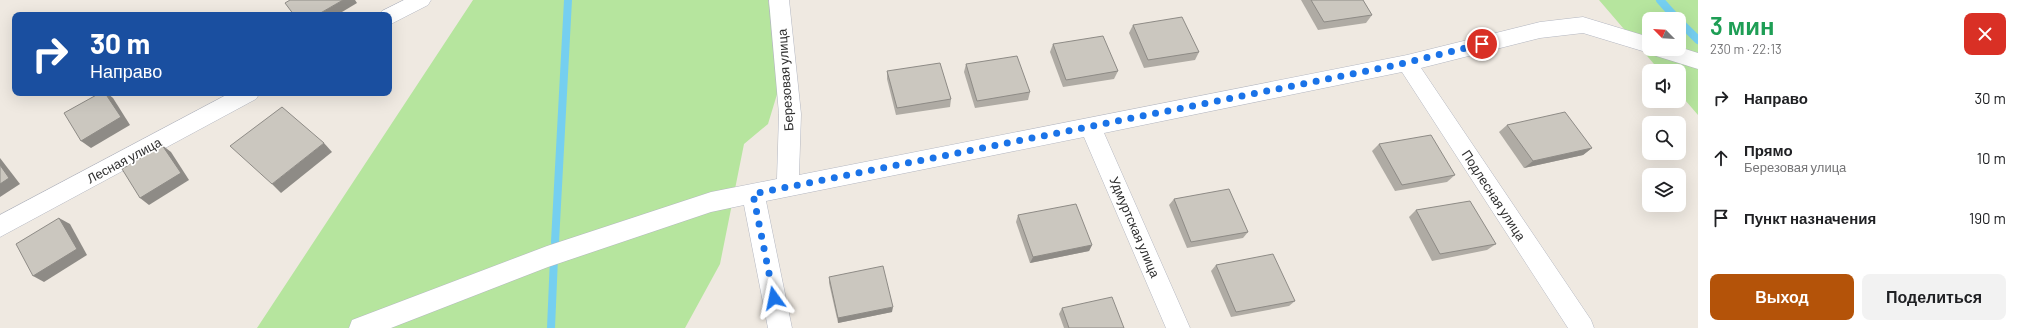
<!DOCTYPE html>
<html lang="ru">
<head>
<meta charset="utf-8">
<style>
  body { margin:0; font-family:Barlow,sans-serif; background:#f2f2f2; color:#202124; height:100vh; display:flex; flex-direction:column; font-size:15px; white-space:nowrap }
  * { box-sizing:border-box; margin:0 }
  p { font-size:13px; color:#757577 }
  .icon { flex:none; width:22px; height:22px; fill:none; stroke:currentColor; stroke-width:2; stroke-linecap:round; stroke-linejoin:round }
  .map { position:relative; flex:1; overflow:hidden }
  .drawer { display:flex; flex-direction:column; background:#fff; width:320px }
  .drawer>* { flex:none }
  .hud { position:absolute; left:12px; top:12px; width:380px; height:84px; border-radius:8px; box-shadow:0 4px 16px #0002; background:#1a4fa0; color:#fff; overflow:hidden }
  .needle { width:26px; rotate:294deg }
  .fabs { position:absolute; left:1642px; top:12px; display:grid; gap:8px }
  .fabs a { display:grid; place-items:center; width:44px; height:44px; border-radius:8px; background:#fff; box-shadow:0 4px 16px #0002; font-size:20px }
  .pin { position:absolute; display:grid; place-items:center; width:34px; height:34px; color:#fff; margin:-17px; border:2px solid #fff; border-radius:50%; box-shadow:0 1px 4px #0007 }
  .me { position:absolute; width:44px; margin:-22px; rotate:348deg; stroke-linejoin:round; filter:drop-shadow(0 0 3px #0008) }
  .turn { display:flex; align-items:center; gap:14px; height:84px; padding:0 12px; font-size:18px }
  .turn .icon { width:52px; height:52px; stroke-width:2.5 }
  .turn b { display:block; font-size:28px; line-height:34px }
  .round { display:grid; place-items:center; flex:none; width:42px; height:42px; border-radius:8px; background:#f2f2f2 }
  .overview { display:flex; align-items:center; justify-content:space-between; height:68px; padding:0 12px }
  h1 { font-size:24px; font-weight:600; line-height:30px; color:#1e9e55 }
  .cta { display:flex; gap:8px; margin-top:auto; padding:8px 12px }
  .cta a { flex:1; height:46px; border-radius:8px; background:#b45309; color:#fff; font-size:16px; font-weight:600; line-height:46px; text-align:center }
  .cta a+a { background:#f2f2f2; color:#202124 }
  ul { padding:0; list-style:none }
  li { display:flex; align-items:center; gap:12px; height:60px; padding:0 12px }
  li div { flex:1 }
  li b { display:block; font-size:15px }
  li em { font-style:normal }
  main { display:flex; flex:1; min-height:0 }
  .map>svg:first-child { display:block }
  .green { fill:#b6e59e; fill-rule:evenodd }
  .lines { fill:none; stroke-linecap:round; stroke-linejoin:round }
  .stream { stroke:#75cff0; stroke-width:8 }
  .minor-casing { stroke:#b4b7c1; stroke-width:1 }
  .minor { fill:#fff; fill-rule:evenodd }
  .wall { fill:#afaba4 }
  .shaded-wall { fill:#8e8b86 }
  .building { fill:#cbc7bf; stroke:#8e8b86 }
  .route { stroke:#1a73e8; stroke-width:7; stroke-dasharray:0 12.6 }
  .labels { text-anchor:middle; stroke-width:3.5; stroke-linejoin:round; paint-order:stroke }
  .street-label { font-size:13px; fill:#2e2e2e; stroke:#fff }
</style>
</head>
<body>
<main>
<div class="map">
<svg width="1698" height="328" viewBox="0 0 1698 328">
  <rect width="100%" height="100%" fill="#efe9e1"/>
  <g class="green">
    <path d="M473 0H768L785 68 768 124 744 144 720 264 685 328H257Z"/>
    <path d="M1599 0H1698V115L1679 93V71H1660ZM1649 19H1679V49H1649Z"/>
  </g>
  <g class="lines">
    <g class="stream">
      <path d="M1660 0 1677 19"/>
      <path d="M1679 21 1698 40"/>
      <path d="M555 242 568 0"/>
      <path d="M551 328 554 258"/>
    </g>
    <g class="minor-casing">
      <g id="minor">
        <path d="M404 0H431L428 5 389 25V15H380L382 11Z"/>
        <path d="M769 0H789L801 114 799 175 1407 55 1540 22 1583 17 1649 37V49H1679V47L1698 53V69L1653 55 1652 52 1649 53 1583 33 1540 38 1421 68 1591 320 1594 328H1568L1402 72 1104 133 1190 328H1166L1084 137 766 201 792 328H768L744 205 711 212 548 267 391 328H349L352 320 547 246 711 192 777 179 779 114Z"/>
        <path d="M230 93H260L256 99 0 237V215Z"/>
      </g>
    </g>
    <use href="#minor" class="minor"/>
  </g>
  <g class="wall">
    <path d="M1301 0H1363L1372 15 1366 23 1318 30Z"/>
    <path d="M1133 25 1199 52 1195 60 1144 68 1129 33Z"/>
    <path d="M1053 44 1118 71 1114 79 1063 87 1050 52Z"/>
    <path d="M966 64 1030 92 1028 100 975 108 964 72Z"/>
    <path d="M887 71 951 99 950 107 896 115 887 79Z"/>
    <path d="M1507 125 1592 148 1583 155 1524 168 1499 132Z"/>
    <path d="M1379 144 1455 175 1447 182 1395 191 1372 151Z"/>
    <path d="M1174 199 1248 232 1243 238 1187 248 1169 205Z"/>
    <path d="M1416 210 1496 244 1487 250 1432 261 1409 217Z"/>
    <path d="M1018 215 1092 245 1089 251 1030 263 1016 222Z"/>
    <path d="M1216 265 1295 301 1289 306 1231 317 1211 271Z"/>
    <path d="M829 277 892 312 838 323 829 283Z"/>
    <path d="M1062 308 1124 328H1064L1059 314Z"/>
  </g>
  <g class="shaded-wall">
    <path d="M343 0H355L357 3 337 15H317Z"/>
    <path d="M105 93H107L113 98 130 125 91 148 81 141Z"/>
    <path d="M324 143 332 152 281 193 272 184Z"/>
    <path d="M162 145 171 152 189 180 149 205 140 198Z"/>
    <path d="M1592 148 1583 155 1524 168 1533 161Z"/>
    <path d="M0 158 20 184 0 197Z"/>
    <path d="M59 218 70 224 87 255 44 282 33 276Z"/>
    <path d="M1092 245 1089 251 1030 263 1033 257Z"/>
    <path d="M893 307 892 312 838 323V318Z"/>
  </g>
  <g class="building">
    <path d="M290 0H343L317 15H294L285 3Z"/>
    <path d="M1311 0H1363L1372 15 1324 22Z"/>
    <path d="M1182 17 1199 52 1148 60 1133 25Z"/>
    <path d="M1103 36 1118 71 1066 80 1053 44Z"/>
    <path d="M1017 56 1030 92 977 101 966 64Z"/>
    <path d="M940 63 951 99 897 108 887 71Z"/>
    <path d="M100 93H105L121 117 81 141 64 113Z"/>
    <path d="M282 107 324 143 272 184 230 146Z"/>
    <path d="M1565 112 1592 148 1533 161 1507 125Z"/>
    <path d="M1431 135 1455 175 1402 185 1379 144Z"/>
    <path d="M162 145 181 173 140 198 122 169Z"/>
    <path d="M0 165 9 178 0 184Z"/>
    <path d="M1229 189 1248 232 1191 242 1174 199Z"/>
    <path d="M1470 201 1496 244 1440 254 1416 210Z"/>
    <path d="M1076 204 1092 245 1033 257 1018 215Z"/>
    <path d="M59 218 77 249 33 276 16 244Z"/>
    <path d="M1273 254 1295 301 1236 312 1216 265Z"/>
    <path d="M883 266 893 307 838 318 829 277Z"/>
    <path d="M1112 297 1124 328H1069L1062 308Z"/>
  </g>
  <g class="lines">
    <path class="route" d="M774 298 753 194 1392 66 1482 44"/>
  </g>
  <g class="labels">
    <g class="street-label">
      <text transform="translate(785 80) rotate(-94)" y="5">Березовая улица</text>
      <text transform="translate(124 160) rotate(-28)" y="5">Лесная улица</text>
      <text transform="translate(1494 195) rotate(57)" y="5">Подлесная улица</text>
      <text transform="translate(1135 227) rotate(67)" y="5">Удмуртская улица</text>
    </g>
  </g>
</svg>
<div class="fabs">
<a><svg class="needle" viewBox="-14 -14 28 28"><path d="M0-13l5 13h-10z" fill="#e53935"/><path d="M0 13l5-13h-10z" fill="#757577"/></svg></a>
<a><svg class="icon" aria-label="sound" viewBox="0 0 24 24"><path d="M4 9h4l5-4v14l-5-4H4zM17 9q2 3 0 6"/></svg></a>
<a><svg class="icon" aria-label="search" viewBox="0 0 24 24"><circle cx="10" cy="10" r="6"/><path d="M15 15l6 6"/></svg></a>
<a><svg class="icon" aria-label="layers" viewBox="0 0 24 24"><path d="M12 4l9 5-9 5-9-5zM3 14l9 5 9-5"/></svg></a>
</div>
<div class="pin" style="left:1482px;top:44px;background:#d93025"><svg class="icon" aria-label="arrive" viewBox="0 0 24 24"><path d="M6 21V4h12l-3 4 3 4H6"/></svg></div>
<svg class="me" style="left:774px;top:298px" viewBox="-20 -20 40 40"><path d="M0-17L14 15 0 8-14 15z" fill="#1a73e8" stroke="#fff" stroke-width="4"/></svg>
<div class="hud">
<div class="turn"><svg class="icon" aria-label="right" viewBox="0 0 24 24"><path d="M7 20v-9h11M14 6l5 5-5 5"/></svg><div><b>30 m</b>Направо</div></div>
</div>
</div>
<section class="drawer">
<div class="overview"><div><h1>3 мин</h1><p>230 m · 22:13</p></div><a class="round" style="background:#d93025;color:#fff"><svg class="icon" aria-label="close" viewBox="0 0 24 24"><path d="M6 6l12 12M18 6L6 18"/></svg></a></div>
<ul>
<li><svg class="icon" aria-label="right" viewBox="0 0 24 24"><path d="M7 20v-9h11M14 6l5 5-5 5"/></svg><div><b>Направо</b></div><em>30 m</em></li>
<li><svg class="icon" aria-label="ahead" viewBox="0 0 24 24"><path d="M12 20V5M6 11l6-6 6 6"/></svg><div><b>Прямо</b><p>Березовая улица</p></div><em>10 m</em></li>
<li><svg class="icon" aria-label="arrive" viewBox="0 0 24 24"><path d="M6 21V4h12l-3 4 3 4H6"/></svg><div><b>Пункт назначения</b></div><em>190 m</em></li>
</ul>
<div class="cta"><a>Выход</a><a>Поделиться</a></div>
</section>
</main>
</body>
</html>
